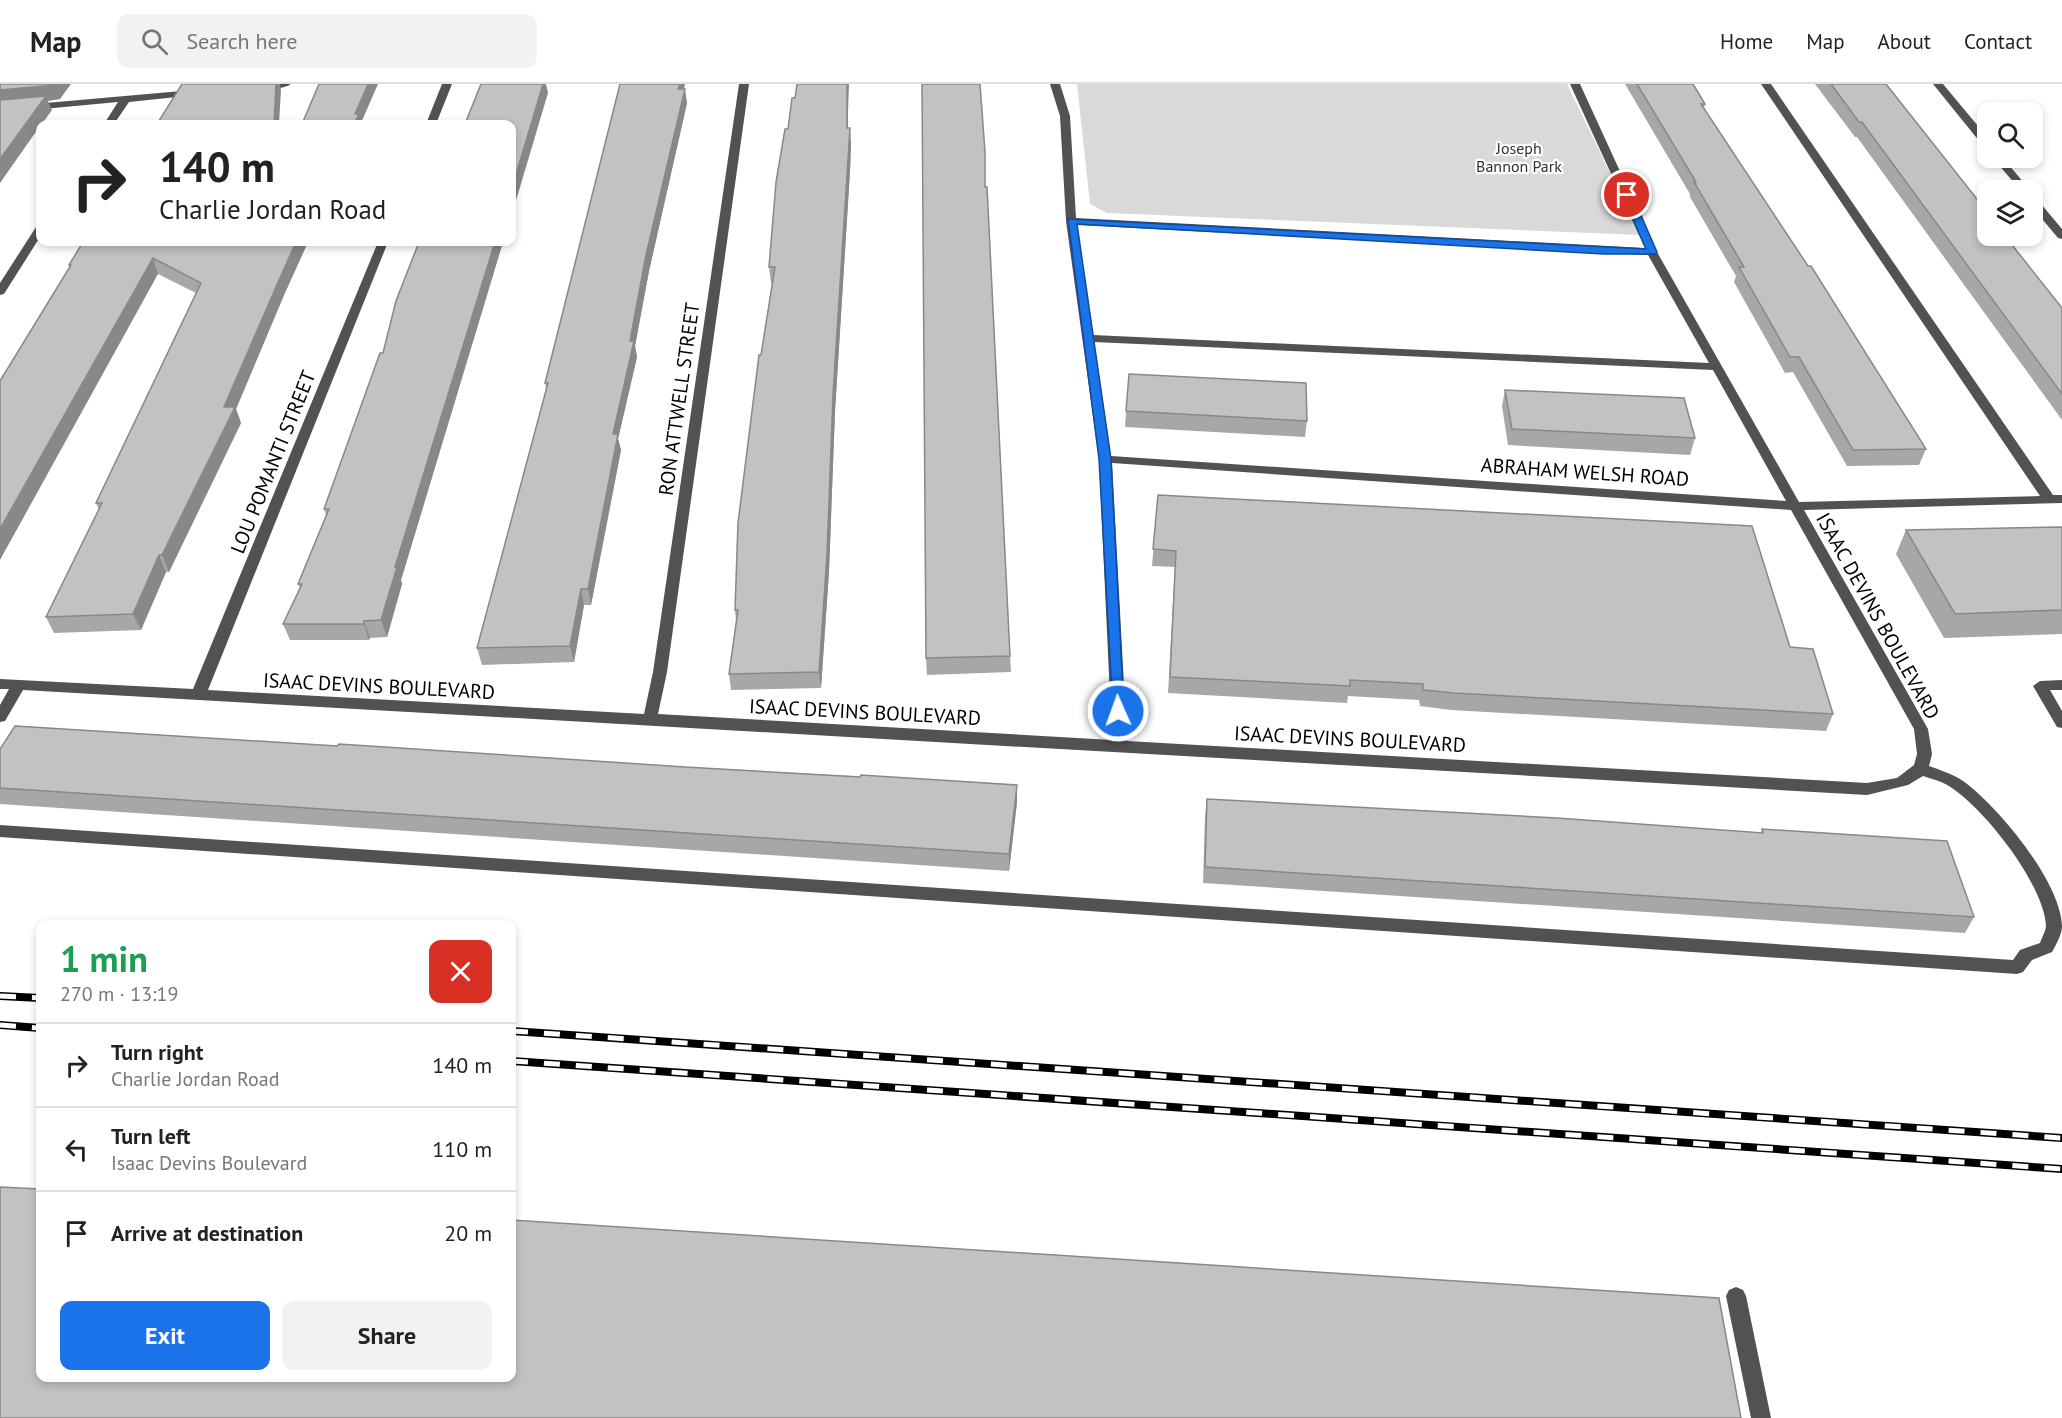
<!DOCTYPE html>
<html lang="en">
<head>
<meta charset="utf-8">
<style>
  body { margin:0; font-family:"PT Sans",sans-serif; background:#f2f2f2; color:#222; height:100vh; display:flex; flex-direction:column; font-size:22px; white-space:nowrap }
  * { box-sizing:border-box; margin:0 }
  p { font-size:20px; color:#767676 }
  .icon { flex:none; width:33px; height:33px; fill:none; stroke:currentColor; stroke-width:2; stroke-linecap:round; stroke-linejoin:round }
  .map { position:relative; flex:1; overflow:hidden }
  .details { position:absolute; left:36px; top:836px; width:480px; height:462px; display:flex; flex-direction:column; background:#fff; border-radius:12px; box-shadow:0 3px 9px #0003 }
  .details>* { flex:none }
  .guide { position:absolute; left:36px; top:36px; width:480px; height:126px; border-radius:12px; box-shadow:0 3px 9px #0003; background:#fff; color:#222; overflow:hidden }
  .buttons { position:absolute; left:1977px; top:18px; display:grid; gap:12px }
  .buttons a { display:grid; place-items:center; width:66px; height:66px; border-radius:12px; background:#fff; box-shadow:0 3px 9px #0003; font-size:30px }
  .pin { position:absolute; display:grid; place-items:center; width:51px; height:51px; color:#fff; margin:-26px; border:3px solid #fff; border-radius:50%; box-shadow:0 2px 6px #0007 }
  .me { position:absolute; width:66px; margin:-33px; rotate:358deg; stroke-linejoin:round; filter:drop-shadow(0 0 4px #0008) }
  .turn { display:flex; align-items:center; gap:21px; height:126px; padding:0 24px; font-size:27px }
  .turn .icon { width:78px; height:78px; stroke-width:2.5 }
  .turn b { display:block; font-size:42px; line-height:51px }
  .round { display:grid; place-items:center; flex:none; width:63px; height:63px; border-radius:12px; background:#f2f2f2 }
  .head { display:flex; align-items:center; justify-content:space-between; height:102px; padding:0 24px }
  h1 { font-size:36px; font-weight:800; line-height:45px; color:#1e9e55 }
  .cta { display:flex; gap:12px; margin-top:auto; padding:12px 24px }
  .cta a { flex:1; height:69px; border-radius:12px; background:#1a73e8; color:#fff; font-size:24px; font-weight:800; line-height:69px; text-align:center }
  .cta a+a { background:#f2f2f2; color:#222 }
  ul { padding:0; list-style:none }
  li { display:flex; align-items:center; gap:18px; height:84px; padding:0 24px; border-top:2px solid #e0e0e0 }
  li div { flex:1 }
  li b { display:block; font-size:22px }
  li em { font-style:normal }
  header { display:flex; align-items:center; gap:36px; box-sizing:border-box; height:84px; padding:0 30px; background:#fff; border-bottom:2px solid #e0e0e0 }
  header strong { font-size:28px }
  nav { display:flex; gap:33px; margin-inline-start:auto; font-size:21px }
  .search { width:420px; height:54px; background:#f2f2f2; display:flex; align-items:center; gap:15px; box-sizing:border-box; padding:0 21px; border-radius:12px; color:#767676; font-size:22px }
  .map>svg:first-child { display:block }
  .green { fill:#d9d9d9 }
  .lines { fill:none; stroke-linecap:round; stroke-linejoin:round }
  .minor { fill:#525252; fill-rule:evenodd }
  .rail-casing { stroke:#000; stroke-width:8 }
  .rail { stroke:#fff; stroke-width:5; stroke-dasharray:16; stroke-linecap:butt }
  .wall { fill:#a7a7a7 }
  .shaded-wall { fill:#888 }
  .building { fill:#c2c2c2; stroke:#888; stroke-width:1.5 }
  .route { fill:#1a73e8; stroke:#114b97; stroke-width:1.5 }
  .labels { text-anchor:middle; stroke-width:4.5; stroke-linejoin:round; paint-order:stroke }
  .far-park-label { font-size:16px; fill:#303030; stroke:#fff }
  .street-label { font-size:20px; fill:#000; stroke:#fff }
</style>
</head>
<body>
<header>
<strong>Map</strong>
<div class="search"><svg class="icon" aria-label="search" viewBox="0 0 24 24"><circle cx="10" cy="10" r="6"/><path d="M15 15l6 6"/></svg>Search here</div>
<nav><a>Home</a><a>Map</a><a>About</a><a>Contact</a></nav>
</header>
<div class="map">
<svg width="2062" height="1334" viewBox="0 0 2062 1334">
  <rect width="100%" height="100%" fill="#fff"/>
  <path class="green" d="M1077 0H1567L1640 151 1107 129 1090 120Z"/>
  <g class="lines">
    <g class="minor">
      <path d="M291 0C283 5 262 8 254 3L260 0Z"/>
      <path d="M442 0H452L436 40H426Z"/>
      <path d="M739 0H749L667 588 658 630 1112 656 1099 375 1066 137 1060 32 1050 0H1060L1070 32 1076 134 1645 164 1570 0H1580L1657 168 1799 418 2040 412 1761 0H1771L2053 411H2062V419L1804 426 1928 645 1932 670 1929 682C1940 686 1953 690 1963 697 1997 721 2061 798 2062 842 2062 850 2056 861 2052 868L2032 876 2023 888 2017 890 0 753V741L2013 876 2020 866 2040 859C2042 853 2046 847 2046 841 2043 799 1984 724 1949 702 1941 697 1932 695 1923 692L1908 701 1867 711 23 606 5 637 0 638V621L9 605H0V595L193 605 378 158H388L208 606 644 630 653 588ZM1077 141 1648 171 1709 279 1093 251ZM1094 258 1713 286 1786 417 1111 372ZM1112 379 1791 426 1914 645 1917 670 1914 681 1897 694 1867 699 1127 657Z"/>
      <path d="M1933 0H1943L1988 54V64L1984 63Z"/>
      <path d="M193 6 196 7V11L129 18 114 40H104L118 18 0 29V23Z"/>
      <path d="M1993 74H2003L2030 106H2020Z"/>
      <path d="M2032 113 2036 114 2062 145V155L2058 154 2032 123Z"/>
      <path d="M40 142V153L4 210 0 211V199L36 143Z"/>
      <path d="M2062 596V606H2050L2062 627V644L2057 643 2033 602 2040 597Z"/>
      <path d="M1736 1203 1743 1206 1746 1212 1771 1334H1751L1726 1212 1729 1206Z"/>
    </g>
    <g class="rail-casing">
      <g id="rail">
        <path d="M0 912 40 914"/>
        <path d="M0 941 40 944"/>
        <path d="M512 947 2062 1054"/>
        <path d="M512 977 2062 1085"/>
      </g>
    </g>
    <use href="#rail" class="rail"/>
  </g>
  <g class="wall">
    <path d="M620 0H685L684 5 687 19 649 187 635 262 637 273 618 355 621 366 591 521H584L574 578 482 581 477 564 546 306 545 299Z"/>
    <path d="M1625 0H1693L1705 20 1704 24 1926 365 1919 381 1847 382 1793 288 1785 289 1734 198 1736 192 1690 113V110Z"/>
    <path d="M1815 0H1886L2062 224V336L1857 53H1855Z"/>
    <path d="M848 28V44L851 59 850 87 835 327 829 487 821 604 731 606 729 590 736 537 735 526 761 271 772 199H771L769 183 788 45Z"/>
    <path d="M985 103 1011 588 927 591 926 574Z"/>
    <path d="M308 158 284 211 236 325 241 339 169 488H166L141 546 54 549 46 533 99 426 96 419 196 209 158 190 69 183V181Z"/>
    <path d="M419 158H503L401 496 402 500 387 553 370 554 369 556H290L283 540 300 504 298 500 326 431 324 425 383 269Z"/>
    <path d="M1505 306 1695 354 1690 371 1508 361 1502 322Z"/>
    <path d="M1126 327 1307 337 1305 353 1125 343Z"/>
    <path d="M1158 411 1790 563 1833 630 1826 647 1451 626 1420 622 1419 616 1348 612 1347 619 1168 609 1175 483 1152 482Z"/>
    <path d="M2062 443V550L1944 554 1896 470 1906 446Z"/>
    <path d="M0 665 685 683 1017 701V718L1009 787 0 720Z"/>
    <path d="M1207 715 1761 749 1762 745 1974 833 1965 849 1203 799 1205 732Z"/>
  </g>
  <g class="shaded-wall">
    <path d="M55 0H71L60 15 48 17 52 26 42 40H40V42L0 99V6Z"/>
    <path d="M276 0H280L281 6 279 40H274Z"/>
    <path d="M368 0H378L361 39V40H354L355 30Z"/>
    <path d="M543 0H546L548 9 512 130V104Z"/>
    <path d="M680 0H685L680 19 678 5Z"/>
    <path d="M847 0H849L848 28V59L847 44Z"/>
    <path d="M685 5 687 19 649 187 635 262 637 273 618 355 621 366 591 521 588 505 613 350 646 171Z"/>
    <path d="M850 44 851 59 850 87 835 327 829 487 821 604 819 588 833 311Z"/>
    <path d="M296 158H308L284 211 236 325 241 339 169 488 162 471 224 323 279 196Z"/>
    <path d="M495 158H503L401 496 402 500 387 553 381 536 395 483Z"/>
    <path d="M153 174 158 190 0 476V445Z"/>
    <path d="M159 471 166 488 141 546 133 530Z"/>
    <path d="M581 505 584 521 574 578 570 562Z"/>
    <path d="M364 537 370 554 369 556 364 540Z"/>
    <path d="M1017 701V718L1009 787V770Z"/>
  </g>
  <g class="building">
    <path d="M0 0H55L54 1 0 6Z"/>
    <path d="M182 0H276L274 40H157Z"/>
    <path d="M319 0H368L355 30H359L354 40H302Z"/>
    <path d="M481 0H543L512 104V40H465Z"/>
    <path d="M620 0H680L678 5H685L646 171 630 257H634L613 350H618L588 505H581L570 562 477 564 548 299H545Z"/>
    <path d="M797 0H847V44H850L833 311 827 471 819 588 729 590 738 526H735L738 439 759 271H761L775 183H769L776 98 785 45H788L792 14H795Z"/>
    <path d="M922 0H980L985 68V103H987L1010 572 926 574Z"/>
    <path d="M1637 0H1693L1705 20H1701L1808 182H1811L1926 365 1853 366 1799 273H1790L1739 183H1744L1694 98H1696Z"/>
    <path d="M1831 0H1886L1988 129V152H2005L2062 224V310L1862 38H1859Z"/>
    <path d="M46 12 0 75V16Z"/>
    <path d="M83 158H296L279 196 224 323H235L162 471H159L133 530 46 533 102 419H96L201 199 153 174 0 445V297L71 181H69Z"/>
    <path d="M419 158H495L395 483H397L381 536 364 537V540H283L302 500H298L329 425H324L380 269H383L396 217Z"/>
    <path d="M1129 290 1306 299 1307 337 1126 327Z"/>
    <path d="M1505 306 1684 314 1695 354 1512 345Z"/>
    <path d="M1158 411 1752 442 1790 563 1813 565 1833 630 1454 609 1423 606V600L1350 596V602L1170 593 1176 467 1153 465Z"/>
    <path d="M2062 443V526L1955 530 1906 446Z"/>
    <path d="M15 642 337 662 339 660 685 683 860 693 861 691 1017 701 1009 770 0 704V665Z"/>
    <path d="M1207 715 1557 734 1763 749 1762 745 1947 757 1974 833 1205 783Z"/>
    <path d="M0 1103 40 1105V1293H512V1136L1719 1214 1741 1334H0Z"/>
  </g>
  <path class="route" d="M1624 109 1632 111 1657 168 1656 170H1604L1077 140 1111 375 1124 627 1122 630H1113L1099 375 1068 135 1646 165 1622 111Z"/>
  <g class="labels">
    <g class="far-park-label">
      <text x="1519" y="70">Joseph<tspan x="1519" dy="18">Bannon Park</tspan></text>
    </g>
    <g class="street-label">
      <text transform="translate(679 315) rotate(-82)" y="7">RON ATTWELL STREET</text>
      <text transform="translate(273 378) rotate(-68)" y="7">LOU POMANTI STREET</text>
      <text transform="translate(1585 388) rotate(4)" y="7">ABRAHAM WELSH ROAD</text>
      <text transform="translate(1878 532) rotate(61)" y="7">ISAAC DEVINS BOULEVARD</text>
      <text transform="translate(379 602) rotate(3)" y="7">ISAAC DEVINS BOULEVARD</text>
      <text transform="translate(865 628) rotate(3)" y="7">ISAAC DEVINS BOULEVARD</text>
      <text transform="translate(1350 655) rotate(3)" y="7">ISAAC DEVINS BOULEVARD</text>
    </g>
  </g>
</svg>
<div class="buttons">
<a><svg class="icon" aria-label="search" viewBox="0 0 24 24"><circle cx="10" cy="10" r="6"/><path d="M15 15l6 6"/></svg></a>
<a><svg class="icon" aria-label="layers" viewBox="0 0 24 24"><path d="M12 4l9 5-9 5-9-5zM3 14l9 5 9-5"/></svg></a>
</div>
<div class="pin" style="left:1627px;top:111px;background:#d93025"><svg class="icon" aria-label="arrive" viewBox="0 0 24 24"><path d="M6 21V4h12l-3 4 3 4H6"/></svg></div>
<svg class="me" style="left:1118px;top:627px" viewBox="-20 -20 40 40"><circle r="17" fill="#1a73e8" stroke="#fff" stroke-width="3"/><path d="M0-11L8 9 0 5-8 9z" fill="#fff"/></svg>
<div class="guide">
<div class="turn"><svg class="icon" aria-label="right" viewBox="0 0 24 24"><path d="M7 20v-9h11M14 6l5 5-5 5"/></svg><div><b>140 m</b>Charlie Jordan Road</div></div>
</div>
<section class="details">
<div class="head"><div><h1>1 min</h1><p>270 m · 13:19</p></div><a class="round" style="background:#d93025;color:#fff"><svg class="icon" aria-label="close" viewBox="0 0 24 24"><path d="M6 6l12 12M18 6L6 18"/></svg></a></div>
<ul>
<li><svg class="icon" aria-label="right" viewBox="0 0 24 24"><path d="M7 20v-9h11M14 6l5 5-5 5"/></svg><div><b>Turn right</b><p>Charlie Jordan Road</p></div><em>140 m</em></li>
<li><svg class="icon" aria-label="left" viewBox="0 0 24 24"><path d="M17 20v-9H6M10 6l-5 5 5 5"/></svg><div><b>Turn left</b><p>Isaac Devins Boulevard</p></div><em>110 m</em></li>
<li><svg class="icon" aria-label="arrive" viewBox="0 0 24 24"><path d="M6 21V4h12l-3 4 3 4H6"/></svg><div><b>Arrive at destination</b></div><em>20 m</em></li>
</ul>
<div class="cta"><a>Exit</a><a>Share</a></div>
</section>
</div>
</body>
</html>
